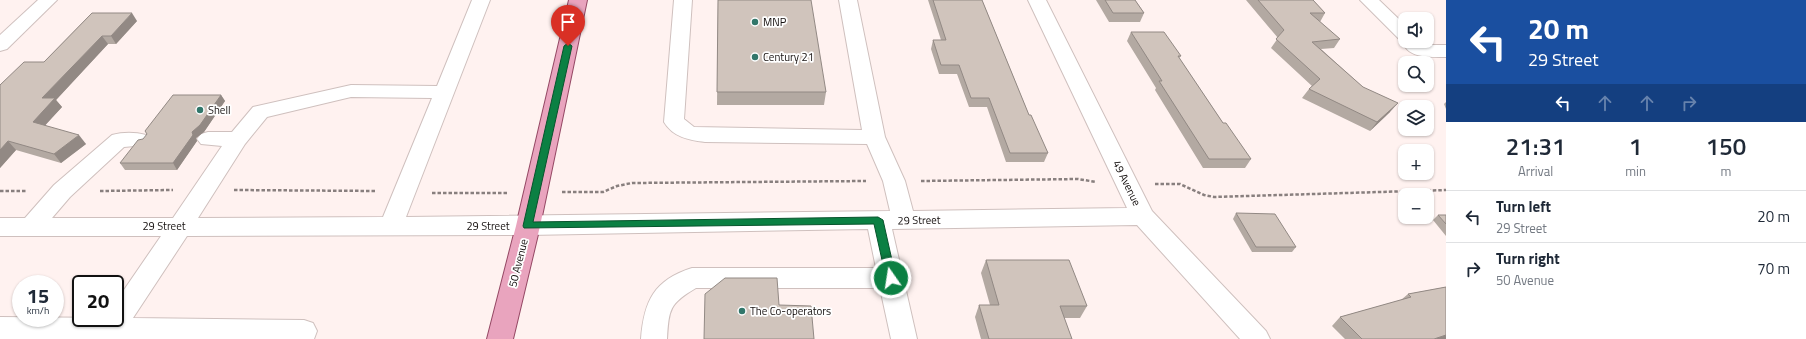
<!DOCTYPE html>
<html lang="en">
<head>
<meta charset="utf-8">
<style>
  body { margin:0; font-family:"Titillium Web",sans-serif; background:#f6f6f7; color:#1f2937; height:100vh; display:flex; flex-direction:column; font-size:15px; white-space:nowrap }
  * { box-sizing:border-box; margin:0 }
  p { font-size:13px; color:#747a83 }
  .icon { flex:none; width:22px; height:22px; fill:none; stroke:currentColor; stroke-width:2; stroke-linecap:round; stroke-linejoin:round }
  .map { position:relative; flex:1; overflow:hidden }
  .details { display:flex; flex-direction:column; background:#fff; width:360px }
  .details>* { flex:none }
  .banner { background:#1a4fa0; color:#fff; overflow:hidden }
  .fabs { position:absolute; left:1398px; top:12px; display:grid; gap:8px }
  .fabs a { display:grid; place-items:center; width:36px; height:36px; border-radius:8px; background:#fff; box-shadow:0 1px 3px #0004; font-size:20px }
  .speed { position:absolute; left:12px; top:275px; display:flex; gap:8px; font-size:20px; font-weight:700; text-align:center }
  .speed>* { display:grid; place-content:center; width:52px; height:52px; border-radius:50%; background:#fff; box-shadow:0 1px 3px #0004; line-height:1 }
  .speed small { font-size:10px; font-weight:400 }
  .speed .limit { border:2px solid #111; border-radius:6px; background:#fff; color:#111 }
  .pin { position:absolute; display:grid; place-items:center; width:34px; height:34px; color:#fff; margin:-41px -17px; border-radius:50% 50% 50% 0; rotate:-45deg; box-shadow:0 0 4px #0007 }
  .pin .icon { rotate:45deg }
  .me { position:absolute; width:44px; margin:-22px; rotate:347deg; stroke-linejoin:round; filter:drop-shadow(0 0 3px #0008) }
  .turn { display:flex; align-items:center; gap:14px; height:84px; padding:0 16px; font-size:18px }
  .turn .icon { width:52px; height:52px; stroke-width:2.5 }
  .turn b { display:block; font-size:28px; line-height:34px }
  .lanes { display:flex; align-items:center; height:38px; padding:0 16px; background:#0003; justify-content:center; gap:20px; direction:ltr }
  .lanes .off { opacity:.35 }
  .eta { display:flex; justify-content:space-evenly; align-items:center; height:68px; text-align:center }
  .eta b { font-size:24px; font-weight:600; line-height:28px }
  ul { padding:0; list-style:none }
  li { display:flex; align-items:center; gap:12px; height:52px; padding:0 16px; border-top:1px solid #e0e1e3 }
  li div { flex:1 }
  li b { display:block; font-size:15px }
  li em { font-style:normal }
  main { display:flex; flex:1; min-height:0 }
  .map>svg:first-child { display:block }
  .lines { fill:none; stroke-linecap:round; stroke-linejoin:round }
  .minor-casing { stroke:#cfc0be; stroke-width:2 }
  .major-casing { stroke:#954864; stroke-width:2 }
  .path { stroke:#887f7e; stroke-width:2.5; stroke-dasharray:3.5 2; stroke-linecap:butt }
  .minor { fill:#fff; fill-rule:evenodd }
  .major { fill:#e9a4be; fill-rule:evenodd }
  .wall { fill:#b3a9a2 }
  .shaded-wall { fill:#928984 }
  .building { fill:#d0c4bc; stroke:#928984 }
  .route { fill:#0b8043; stroke:#07532c }
  .poi-dot { fill:#32776b; stroke:#fff; stroke-width:1.5 }
  .labels { text-anchor:middle; stroke-width:3.5; stroke-linejoin:round; paint-order:stroke }
  .poi-label { font-size:11px; fill:#140f0e; stroke:#fff; text-anchor:start }
  .street-label { font-size:11px; fill:#140f0e; stroke:#fff }
</style>
</head>
<body>
<main>
<div class="map">
<svg width="1446" height="339" viewBox="0 0 1446 339">
  <rect width="100%" height="100%" fill="#fff2f0"/>
  <g class="lines">
    <g class="minor-casing">
      <g id="minor">
        <path d="M38 0H57L7 49 0 51V35Z"/>
        <path d="M472 0H490L406 217 890 211 883 181 867 144 705 142C689 140 673 137 664 122L674 0H692L684 119 694 127 862 130 839 0H857L885 137 905 181 913 211 1127 208 1028 0H1046L1152 211 1266 331 1270 339H1240L1137 225 892 229 917 339H891L880 288H696C669 304 669 309 667 339H641C644 301 654 280 692 268H876L868 229 528 235 187 236 133 318 304 320 313 323 317 331 314 339H0V317L115 318V303L161 236H0V218H25L54 185 112 135C123 132 135 132 146 135L150 140 146 145 124 147 70 197 52 218H173L222 146 201 144 197 139 201 134 208 132H232L253 107 351 85 437 86ZM351 97 432 98 383 217 198 218 245 144 267 117Z"/>
        <path d="M1360 0H1379L1405 25V41H1422L1427 45H1446V57C1432 57 1405 59 1403 40L1399 39Z"/>
      </g>
    </g>
    <g class="major-casing">
      <path id="major" d="M569 0H587L540 226 513 339H487L516 226Z"/>
    </g>
    <g class="path">
      <path d="M921 181 1078 179 1096 182"/>
      <path d="M1155 184H1180L1204 195 1214 197 1446 190"/>
      <path d="M234 190 377 191"/>
      <path d="M0 191H27"/>
      <path d="M100 191 173 190"/>
      <path d="M562 192H603L617 186 632 183 866 181"/>
      <path d="M432 193H507"/>
    </g>
    <use href="#minor" class="minor"/>
    <use href="#major" class="major"/>
  </g>
  <g class="wall">
    <path d="M718 0 826 92 824 105H717Z"/>
    <path d="M928 0H982L1029 115 1048 153 1044 162H1006L987 107H969L957 74H939L931 49 933 40H941Z"/>
    <path d="M1096 0H1135L1144 13 1140 22H1109Z"/>
    <path d="M1246 0H1313L1325 13 1320 22 1340 39 1334 48 1321 49 1390 112 1370 131 1302 98 1309 89 1312 86 1271 48 1278 38Z"/>
    <path d="M92 13 137 21 116 44H108L56 100 62 107 45 125 86 144 61 163 16 150 0 168V85L44 62Z"/>
    <path d="M1131 32 1181 56 1179 58 1223 123 1251 159 1245 168H1203L1155 90 1156 88 1127 41Z"/>
    <path d="M221 95 225 101 204 132 196 138 197 141 177 170H125L120 163 143 139Z"/>
    <path d="M1446 102V109L1444 104Z"/>
    <path d="M1236 213 1296 247 1292 252H1252L1233 219Z"/>
    <path d="M1438 215H1446V236L1433 220Z"/>
    <path d="M986 260 1087 306 1080 318H1064L1072 339H981L975 317 979 305H990L981 273Z"/>
    <path d="M1446 287V339H1345L1332 326 1340 317 1401 300 1408 294Z"/>
  </g>
  <g class="shaded-wall">
    <path d="M132 13 137 21 116 44 111 36Z"/>
    <path d="M102 36 108 44 56 100 62 107 40 131 33 122 42 98Z"/>
    <path d="M221 95 225 101 204 132 196 138 197 141 177 170 173 163 192 132Z"/>
    <path d="M1398 103 1390 112 1370 131 1377 122Z"/>
    <path d="M79 135 86 144 61 163 54 154Z"/>
    <path d="M8 141 16 150 0 168V150Z"/>
    <path d="M1446 335V339H1434Z"/>
  </g>
  <g class="building">
    <path d="M718 0H811L826 92H717Z"/>
    <path d="M933 0H982L1029 115H1031L1048 153H1010L989 98H971L959 65H941L933 40H946Z"/>
    <path d="M1105 0H1135L1144 13H1113Z"/>
    <path d="M1258 0H1313L1325 13H1310L1340 39 1312 42 1363 87 1398 103 1377 122 1309 89 1320 79 1276 39 1284 30Z"/>
    <path d="M92 13H132L111 36H102L42 98H55L33 122 79 135 54 154 8 141 0 150V85L24 62H44Z"/>
    <path d="M1131 32H1164L1181 56H1178L1223 123H1226L1251 159H1209L1159 81H1162Z"/>
    <path d="M173 95H221L200 125 192 132 193 135 173 163H120L138 140 143 139 147 134 145 131Z"/>
    <path d="M1236 213 1275 214 1296 247H1256Z"/>
    <path d="M1438 215H1446V224Z"/>
    <path d="M986 260H1069L1087 306H1060L1072 339H989L979 305H999Z"/>
    <path d="M725 278H777L779 305 811 306 814 339H704L705 294Z"/>
    <path d="M1446 287V335L1434 339H1362L1340 317 1411 297 1408 294Z"/>
  </g>
  <path class="route" d="M568 43 572 46 533 222 878 217 883 220 896 278 895 281 891 282 886 278 874 224 524 228 523 226 564 46Z"/>
  <g class="poi-dot">
    <circle cx="755" cy="22" r="4"/>
    <circle cx="755" cy="57" r="4"/>
    <circle cx="200" cy="110" r="4"/>
    <circle cx="742" cy="311" r="4"/>
  </g>
  <g class="labels">
    <g class="poi-label">
      <text x="763" y="26">MNP</text>
      <text x="763" y="61">Century 21</text>
      <text x="208" y="114">Shell</text>
      <text x="750" y="315">The Co-operators</text>
    </g>
    <g class="street-label">
      <text transform="translate(1127 183) rotate(64)" y="4">49 Avenue</text>
      <text transform="translate(919 220) rotate(-1)" y="4">29 Street</text>
      <text x="164" y="230">29 Street</text>
      <text x="488" y="230">29 Street</text>
      <text transform="translate(518 263) rotate(-76)" y="4">50 Avenue</text>
    </g>
  </g>
</svg>
<div class="fabs">
<a><svg class="icon" aria-label="sound" viewBox="0 0 24 24"><path d="M4 9h4l5-4v14l-5-4H4zM17 9q2 3 0 6"/></svg></a>
<a><svg class="icon" aria-label="search" viewBox="0 0 24 24"><circle cx="10" cy="10" r="6"/><path d="M15 15l6 6"/></svg></a>
<a><svg class="icon" aria-label="layers" viewBox="0 0 24 24"><path d="M12 4l9 5-9 5-9-5zM3 14l9 5 9-5"/></svg></a>
<a>+</a>
<a>−</a>
</div>
<div class="speed"><div>15<small>km/h</small></div><div class="limit">20</div></div>
<div class="pin" style="left:568px;top:46px;background:#d93025"><svg class="icon" aria-label="arrive" viewBox="0 0 24 24"><path d="M6 21V4h12l-3 4 3 4H6"/></svg></div>
<svg class="me" style="left:891px;top:278px" viewBox="-20 -20 40 40"><circle r="17" fill="#0b8043" stroke="#fff" stroke-width="3"/><path d="M0-11L8 9 0 5-8 9z" fill="#fff"/></svg>
</div>
<section class="details">
<div class="banner">
<div class="turn"><svg class="icon" aria-label="left" viewBox="0 0 24 24"><path d="M17 20v-9H6M10 6l-5 5 5 5"/></svg><div><b>20 m</b>29 Street</div></div>
<div class="lanes"><svg class="icon" aria-label="left" viewBox="0 0 24 24"><path d="M17 20v-9H6M10 6l-5 5 5 5"/></svg><svg class="icon off" aria-label="ahead" viewBox="0 0 24 24"><path d="M12 20V5M6 11l6-6 6 6"/></svg><svg class="icon off" aria-label="ahead" viewBox="0 0 24 24"><path d="M12 20V5M6 11l6-6 6 6"/></svg><svg class="icon off" aria-label="right" viewBox="0 0 24 24"><path d="M7 20v-9h11M14 6l5 5-5 5"/></svg></div>
</div>
<div class="eta">
<div><b>21:31</b><p>Arrival</p></div>
<div><b>1</b><p>min</p></div>
<div><b>150</b><p>m</p></div>
</div>
<ul>
<li><svg class="icon" aria-label="left" viewBox="0 0 24 24"><path d="M17 20v-9H6M10 6l-5 5 5 5"/></svg><div><b>Turn left</b><p>29 Street</p></div><em>20 m</em></li>
<li><svg class="icon" aria-label="right" viewBox="0 0 24 24"><path d="M7 20v-9h11M14 6l5 5-5 5"/></svg><div><b>Turn right</b><p>50 Avenue</p></div><em>70 m</em></li>
</ul>
</section>
</main>
</body>
</html>
